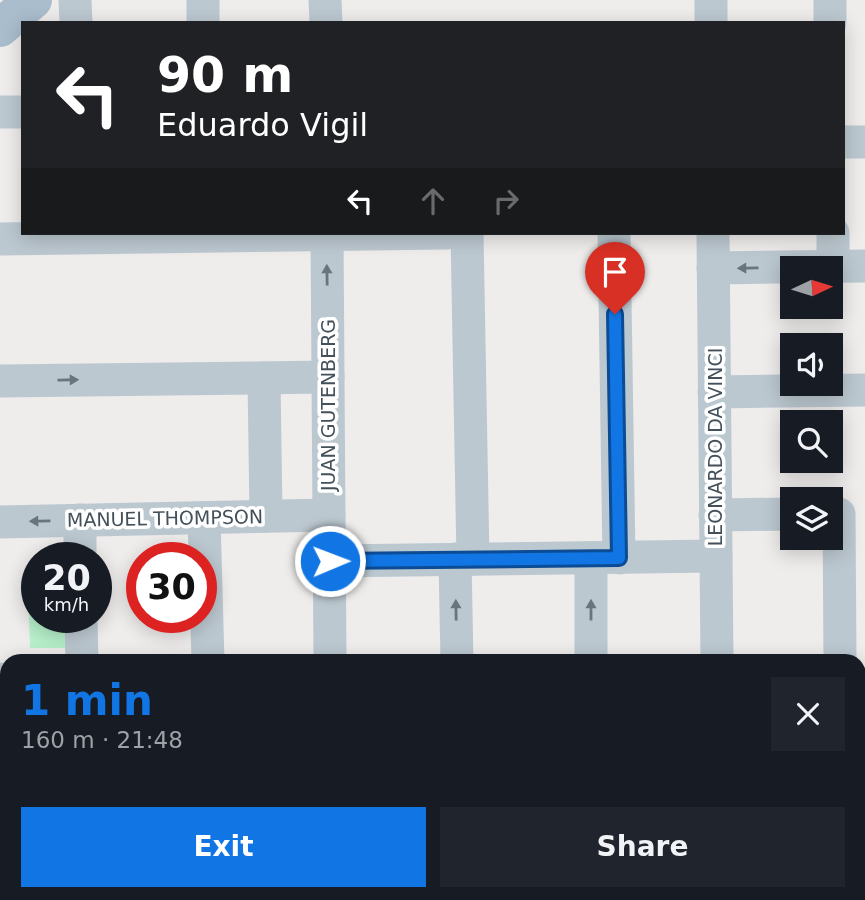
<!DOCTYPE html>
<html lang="en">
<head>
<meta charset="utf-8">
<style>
  body { margin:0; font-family:"DejaVu Sans",sans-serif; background:#20242c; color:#f1f3f6; height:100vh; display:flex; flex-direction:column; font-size:26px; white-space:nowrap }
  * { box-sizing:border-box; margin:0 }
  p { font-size:23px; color:#9ea1a6 }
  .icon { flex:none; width:38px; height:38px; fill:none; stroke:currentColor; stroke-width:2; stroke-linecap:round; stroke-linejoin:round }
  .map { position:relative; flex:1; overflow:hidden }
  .drawer { position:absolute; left:0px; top:654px; width:866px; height:247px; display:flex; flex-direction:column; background:#171b24; border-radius:21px 21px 0 0; box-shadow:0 4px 18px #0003 }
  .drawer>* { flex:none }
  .top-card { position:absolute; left:21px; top:21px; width:824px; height:214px; border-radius:0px; box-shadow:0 4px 18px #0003; background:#202124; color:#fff; overflow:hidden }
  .needle { width:46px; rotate:86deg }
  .fabs { position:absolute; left:780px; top:256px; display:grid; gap:14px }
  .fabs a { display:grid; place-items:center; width:63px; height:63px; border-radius:0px; background:#171b24; box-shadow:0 4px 18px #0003; font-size:35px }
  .speed { position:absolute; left:21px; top:542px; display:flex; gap:14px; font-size:35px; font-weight:700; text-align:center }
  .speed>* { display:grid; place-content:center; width:91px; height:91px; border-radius:50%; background:#171b24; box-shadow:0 4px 18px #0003; line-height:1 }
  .speed small { font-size:18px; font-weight:400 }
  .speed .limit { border:10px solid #d22; background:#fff; color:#111 }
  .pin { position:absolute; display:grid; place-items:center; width:60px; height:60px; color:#fff; margin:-72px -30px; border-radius:50% 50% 50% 0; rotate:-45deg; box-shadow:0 0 7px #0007 }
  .pin .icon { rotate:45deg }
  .me { position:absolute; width:77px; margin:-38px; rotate:89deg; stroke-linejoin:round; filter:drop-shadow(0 0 5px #0008) }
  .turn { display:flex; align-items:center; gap:24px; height:147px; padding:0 21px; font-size:32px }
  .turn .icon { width:91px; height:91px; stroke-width:2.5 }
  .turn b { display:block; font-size:49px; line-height:60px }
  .lanes { display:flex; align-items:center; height:66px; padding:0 21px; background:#0003; justify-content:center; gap:35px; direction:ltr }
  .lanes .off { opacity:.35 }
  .round { display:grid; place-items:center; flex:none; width:74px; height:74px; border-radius:0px; background:#20242c }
  .overview { display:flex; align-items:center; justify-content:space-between; height:119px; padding:0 21px }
  h1 { font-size:42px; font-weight:800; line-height:52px; color:#1175e4 }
  .cta { display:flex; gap:14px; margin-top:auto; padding:14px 21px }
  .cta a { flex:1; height:80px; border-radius:0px; background:#1175e4; color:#fff; font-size:28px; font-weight:800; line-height:80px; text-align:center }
  .cta a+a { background:#20242c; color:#f1f3f6 }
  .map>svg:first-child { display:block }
  .green { fill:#b7f0cb }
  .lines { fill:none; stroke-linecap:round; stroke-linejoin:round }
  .minor { stroke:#bcc8d0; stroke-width:33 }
  .major { stroke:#aabdcd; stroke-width:38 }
  .oneway { fill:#68757d }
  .route-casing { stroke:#0b4c94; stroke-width:18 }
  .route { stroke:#1175e4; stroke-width:12 }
  .labels { text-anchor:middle; stroke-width:7; stroke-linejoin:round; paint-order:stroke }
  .street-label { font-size:19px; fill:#44515a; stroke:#fff }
</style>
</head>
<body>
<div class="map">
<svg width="865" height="900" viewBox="0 0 865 900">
  <rect width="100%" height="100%" fill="#efecec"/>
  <path class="green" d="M27 566H37V618H71L72 648H30Z"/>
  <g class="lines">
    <g class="minor">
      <path d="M75 0 76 23"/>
      <path d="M203 0V23"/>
      <path d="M325 0 326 23"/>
      <path d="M711 0V23"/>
      <path d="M830 0V23"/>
      <path d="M0 112H23"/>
      <path d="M844 142H865"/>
      <path d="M327 233 330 662"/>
      <path d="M467 233 473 559"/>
      <path d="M614 233 619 558"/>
      <path d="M713 233 717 662"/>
      <path d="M833 233V267"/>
      <path d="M0 239 446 233"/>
      <path d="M713 268 865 266"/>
      <path d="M264 378 266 516"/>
      <path d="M0 381 328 377"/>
      <path d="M714 392 865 390"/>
      <path d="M839 514 840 662"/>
      <path d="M715 515 793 514"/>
      <path d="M204 518 208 662"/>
      <path d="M80 520V558"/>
      <path d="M0 522 329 515"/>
      <path d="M591 558V662"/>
      <path d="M455 559 457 662"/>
      <path d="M329 561 716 556"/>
      <path d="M81 618 82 662"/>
      <path d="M0 679 7 736"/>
      <path d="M859 742H865"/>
      <path d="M522 894V900"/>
      <path d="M719 894V900"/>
      <path d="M859 894H865"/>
      <path d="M0 898 400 894"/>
    </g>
    <path class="major" d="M0 28 33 0"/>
  </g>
  <defs><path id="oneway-solid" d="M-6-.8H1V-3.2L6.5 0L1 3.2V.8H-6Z" transform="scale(1.75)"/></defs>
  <g class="oneway">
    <use href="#oneway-solid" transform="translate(748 268) rotate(179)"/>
    <use href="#oneway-solid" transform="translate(327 275) rotate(-91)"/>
    <use href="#oneway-solid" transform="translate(68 380) rotate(-1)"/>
    <use href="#oneway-solid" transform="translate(40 521) rotate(179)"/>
    <use href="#oneway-solid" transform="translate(456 610) rotate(-91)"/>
    <use href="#oneway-solid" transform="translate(591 610) rotate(-90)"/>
  </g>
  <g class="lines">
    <g class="route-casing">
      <path id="route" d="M330 561 619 558 615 314"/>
    </g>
    <use href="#route" class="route"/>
  </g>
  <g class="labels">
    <g class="street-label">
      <text transform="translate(328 405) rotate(-90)" y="7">JUAN GUTENBERG</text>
      <text transform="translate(715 447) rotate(-90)" y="7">LEONARDO DA VINCI</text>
      <text transform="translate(165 518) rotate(-1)" y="7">MANUEL THOMPSON</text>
    </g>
  </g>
</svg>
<div class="fabs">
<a><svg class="needle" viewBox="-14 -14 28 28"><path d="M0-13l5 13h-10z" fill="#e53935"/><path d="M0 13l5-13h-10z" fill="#9ea1a6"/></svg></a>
<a><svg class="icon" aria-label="sound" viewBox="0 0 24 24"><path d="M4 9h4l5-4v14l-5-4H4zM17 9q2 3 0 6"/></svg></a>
<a><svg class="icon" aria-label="search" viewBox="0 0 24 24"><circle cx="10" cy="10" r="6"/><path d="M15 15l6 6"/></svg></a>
<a><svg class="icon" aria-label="layers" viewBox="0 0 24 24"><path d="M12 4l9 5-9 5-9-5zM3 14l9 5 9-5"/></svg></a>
</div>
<div class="speed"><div>20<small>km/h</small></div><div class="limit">30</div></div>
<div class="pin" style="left:615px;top:314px;background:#d93025"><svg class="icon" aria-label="arrive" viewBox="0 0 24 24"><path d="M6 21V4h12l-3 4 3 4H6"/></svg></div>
<svg class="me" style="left:330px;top:561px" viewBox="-20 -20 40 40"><circle r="17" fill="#1175e4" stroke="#fff" stroke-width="3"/><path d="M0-11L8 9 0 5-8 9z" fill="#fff"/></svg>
<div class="top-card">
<div class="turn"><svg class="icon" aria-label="left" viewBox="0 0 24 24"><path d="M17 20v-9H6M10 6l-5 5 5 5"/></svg><div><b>90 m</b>Eduardo Vigil</div></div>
<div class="lanes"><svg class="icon" aria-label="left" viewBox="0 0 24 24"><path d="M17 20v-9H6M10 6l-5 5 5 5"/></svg><svg class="icon off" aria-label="ahead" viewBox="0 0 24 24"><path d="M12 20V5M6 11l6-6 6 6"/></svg><svg class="icon off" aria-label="right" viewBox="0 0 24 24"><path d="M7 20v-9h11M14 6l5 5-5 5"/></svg></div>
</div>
<section class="drawer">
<div class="overview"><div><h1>1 min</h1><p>160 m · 21:48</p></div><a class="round"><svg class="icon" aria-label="close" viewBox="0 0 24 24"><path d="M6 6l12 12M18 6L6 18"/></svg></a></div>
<div class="cta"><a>Exit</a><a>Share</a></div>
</section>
</div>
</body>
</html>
